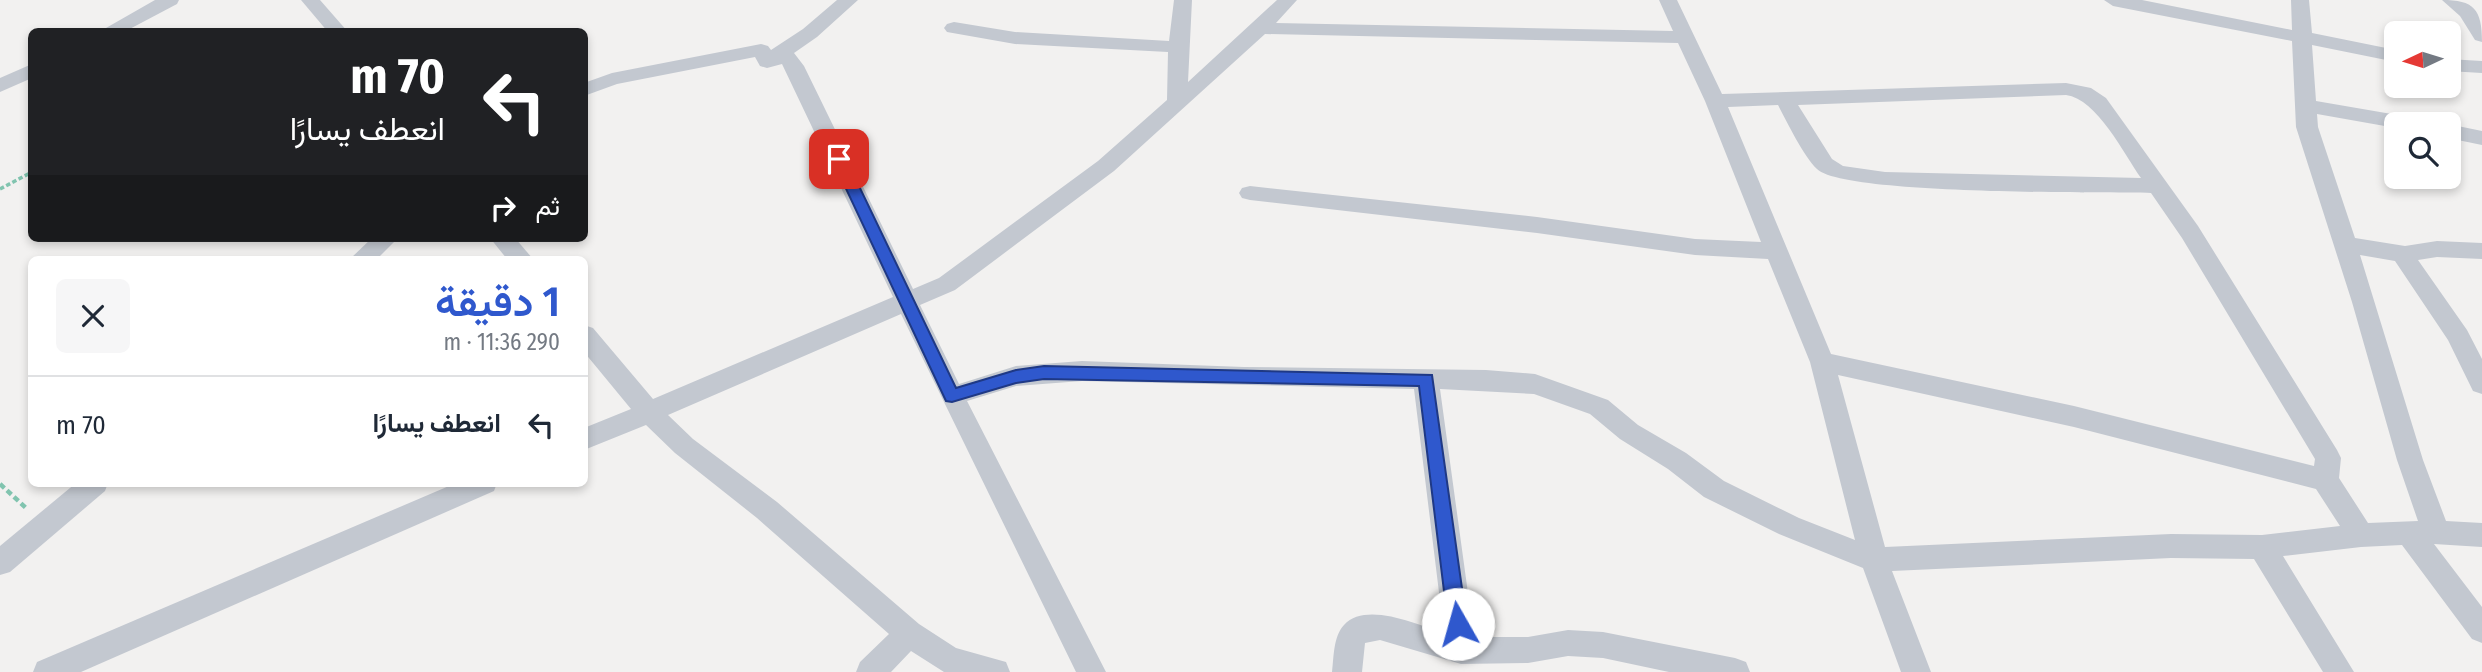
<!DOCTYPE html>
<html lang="ar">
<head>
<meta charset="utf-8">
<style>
  body { margin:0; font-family:"Fira Sans Condensed",Vazirmatn,sans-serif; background:#f6f6f7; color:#1f2937; direction:rtl; height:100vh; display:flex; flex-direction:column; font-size:26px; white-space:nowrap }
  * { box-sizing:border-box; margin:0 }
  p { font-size:23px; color:#747a83 }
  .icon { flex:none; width:38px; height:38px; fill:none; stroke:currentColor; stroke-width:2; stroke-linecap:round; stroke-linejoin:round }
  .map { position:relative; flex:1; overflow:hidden; direction:ltr }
  .panel { position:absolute; left:28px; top:256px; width:560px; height:231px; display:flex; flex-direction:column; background:#fff; border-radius:10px; box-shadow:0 4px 10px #0003; direction:rtl }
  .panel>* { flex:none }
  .hud { position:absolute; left:28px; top:28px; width:560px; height:214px; border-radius:10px; box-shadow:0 4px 10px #0003; direction:rtl; background:#202124; color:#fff; overflow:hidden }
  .needle { width:46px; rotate:266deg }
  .buttons { position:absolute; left:2384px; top:21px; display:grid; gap:14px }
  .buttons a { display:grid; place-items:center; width:77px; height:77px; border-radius:10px; background:#fff; box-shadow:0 4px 10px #0003; font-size:35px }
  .pin { position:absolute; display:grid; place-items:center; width:60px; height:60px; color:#fff; margin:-30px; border-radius:14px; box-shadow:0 4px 10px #0006 }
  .me { position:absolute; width:77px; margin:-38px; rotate:353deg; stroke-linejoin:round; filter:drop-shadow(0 0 5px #0008) }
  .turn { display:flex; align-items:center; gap:24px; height:147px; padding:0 28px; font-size:32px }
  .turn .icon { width:91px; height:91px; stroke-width:2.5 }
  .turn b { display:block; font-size:49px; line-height:60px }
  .then { display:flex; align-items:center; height:66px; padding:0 28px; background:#0003; gap:14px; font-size:26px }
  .round { display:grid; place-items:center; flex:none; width:74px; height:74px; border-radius:10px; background:#f6f6f7 }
  .overview { display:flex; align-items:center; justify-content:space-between; height:119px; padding:0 28px }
  h1 { font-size:42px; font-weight:600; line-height:52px; color:#2f58cd }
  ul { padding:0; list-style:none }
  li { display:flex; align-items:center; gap:21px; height:98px; padding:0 28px; border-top:2px solid #e0e1e3 }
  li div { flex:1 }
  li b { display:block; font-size:26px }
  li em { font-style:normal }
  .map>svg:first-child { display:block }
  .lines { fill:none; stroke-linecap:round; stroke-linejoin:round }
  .path-far1 { stroke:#81c4af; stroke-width:3.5; stroke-dasharray:4.5 2.5; stroke-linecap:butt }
  .path { stroke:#81c4af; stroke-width:4.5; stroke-dasharray:6 3.5; stroke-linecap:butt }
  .street { fill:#c3c8d0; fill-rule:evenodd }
  .route { fill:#2f58cd; stroke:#1f3985; stroke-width:2 }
</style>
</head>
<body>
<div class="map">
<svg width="2482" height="672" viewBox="0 0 2482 672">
  <rect width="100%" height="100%" fill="#f2f1f0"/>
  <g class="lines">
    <path class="path-far1" d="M0 189 32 172"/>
    <path class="path" d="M0 484 26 508"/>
    <g class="street">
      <path d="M155 0H179L177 4 124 32H99Z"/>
      <path d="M301 0H320L348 32H328Z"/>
      <path d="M837 0H858L817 37 794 53 804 66 913 289 939 278 1098 161 1167 100 1168 52 1015 44 947 32 944 28 947 24 954 22 1015 32 1169 41 1174 0H1192L1188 82 1277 0H1297L1276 23 1673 31 1659 0H1677L1722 94 2066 83 2091 88 2106 98 2198 226 2337 450 2341 458 2339 478 2368 523 2418 521 2397 460 2352 302 2296 127 2292 41 2113 6 2104 0H2142L2292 30 2291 0H2309L2312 33 2396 50V62L2312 45 2316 101 2409 117 2416 119 2420 124H2396V128L2317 114 2318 127 2355 238 2405 246 2437 241 2482 243V259L2437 257 2418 260 2467 330 2482 359V394L2473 391 2448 340 2395 261 2360 255 2423 460 2446 521 2482 523V547L2434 544 2482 607V643L2472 639 2402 545 2361 547 2283 556 2354 672H2323L2254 559 2171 558 1892 571 1931 672H1901L1863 568 1779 534 1704 497 1668 469 1620 439 1590 414 1534 394 1440 389 1474 637H1528L1568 630 1603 632 1735 658 1746 662 1750 672H1669L1603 658 1568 656 1528 663 1461 664 1380 640 1365 643 1362 672H1332C1334 657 1333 637 1344 625 1366 601 1418 625 1444 633L1414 389 1082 381 1016 386 967 401 1106 672H1076L901 314 668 415 693 439 777 502 919 624 956 648 1006 662 1010 672H944L911 651 891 672H856L860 662 889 634 757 518 675 453 646 425 584 450V428L631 409 584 352V325L593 328 653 399 893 297 782 64 767 68 760 66 755 57 617 84 584 96V83L612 73 761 44 768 46 771 50 803 29ZM1265 34 1678 43 1705 101 1761 242 1695 239 1537 217 1250 186 1242 188 1239 193 1242 198 1250 200 1537 233 1695 255 1768 259 1810 362 1855 540 1799 518 1724 481 1686 453 1638 425 1608 400 1535 374 1486 370 1244 367 1082 361 1016 366 959 384 920 305 955 290 1114 171ZM2066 95C2097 99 2124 154 2141 178L1885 172 1843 166 1832 159 1798 105ZM1778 105C1787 122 1804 157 1817 169 1843 195 2100 192 2151 193L2182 238 2315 459 2314 466 2074 406 1831 354 1728 107ZM1838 375 2074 427 2316 489 2340 526 2262 535 2171 534 1885 547Z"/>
      <path d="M2442 0C2474 0 2482 9 2482 42L2475 40 2460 16Z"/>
      <path d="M2448 59 2482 61V73L2448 71Z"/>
      <path d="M32 64V78L0 92V78Z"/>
      <path d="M2448 124 2482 131V145L2448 138Z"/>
      <path d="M372 238H398L377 259H350Z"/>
      <path d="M490 238H515L533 259H507Z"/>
      <path d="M76 483H108L105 491 10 572 0 575V546Z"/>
      <path d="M456 483H497L494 491 81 672H33L37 662Z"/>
    </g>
  </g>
  <path class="route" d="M839 155 846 159 956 388 1016 370 1044 366 1432 375 1467 624 1465 630 1458 632 1451 630 1448 624 1419 386 1044 379 1016 383 952 402 946 401 832 159Z"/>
</svg>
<div class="buttons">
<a><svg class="needle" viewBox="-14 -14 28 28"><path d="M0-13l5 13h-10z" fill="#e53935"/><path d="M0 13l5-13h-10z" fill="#747a83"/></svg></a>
<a><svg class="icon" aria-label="search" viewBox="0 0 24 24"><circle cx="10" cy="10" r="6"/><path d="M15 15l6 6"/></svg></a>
</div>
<div class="pin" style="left:839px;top:159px;background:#d93025"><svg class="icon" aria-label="arrive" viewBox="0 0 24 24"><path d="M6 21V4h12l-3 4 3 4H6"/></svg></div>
<svg class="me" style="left:1458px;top:624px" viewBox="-20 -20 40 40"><circle r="19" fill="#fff"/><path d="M0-13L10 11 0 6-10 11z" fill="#2f58cd"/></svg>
<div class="hud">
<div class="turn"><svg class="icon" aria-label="left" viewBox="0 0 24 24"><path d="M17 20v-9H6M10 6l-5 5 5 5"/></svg><div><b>70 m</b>انعطف يسارًا</div></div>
<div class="then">ثم<svg class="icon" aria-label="right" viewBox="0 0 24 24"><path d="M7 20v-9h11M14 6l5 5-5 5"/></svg></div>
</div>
<section class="panel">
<div class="overview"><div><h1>1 دقيقة</h1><p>290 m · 11:36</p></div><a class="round"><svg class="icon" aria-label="close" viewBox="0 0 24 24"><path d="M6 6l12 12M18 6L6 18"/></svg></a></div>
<ul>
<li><svg class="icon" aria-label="left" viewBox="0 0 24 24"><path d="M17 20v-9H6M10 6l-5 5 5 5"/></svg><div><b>انعطف يسارًا</b></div><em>70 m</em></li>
</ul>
</section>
</div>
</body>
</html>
